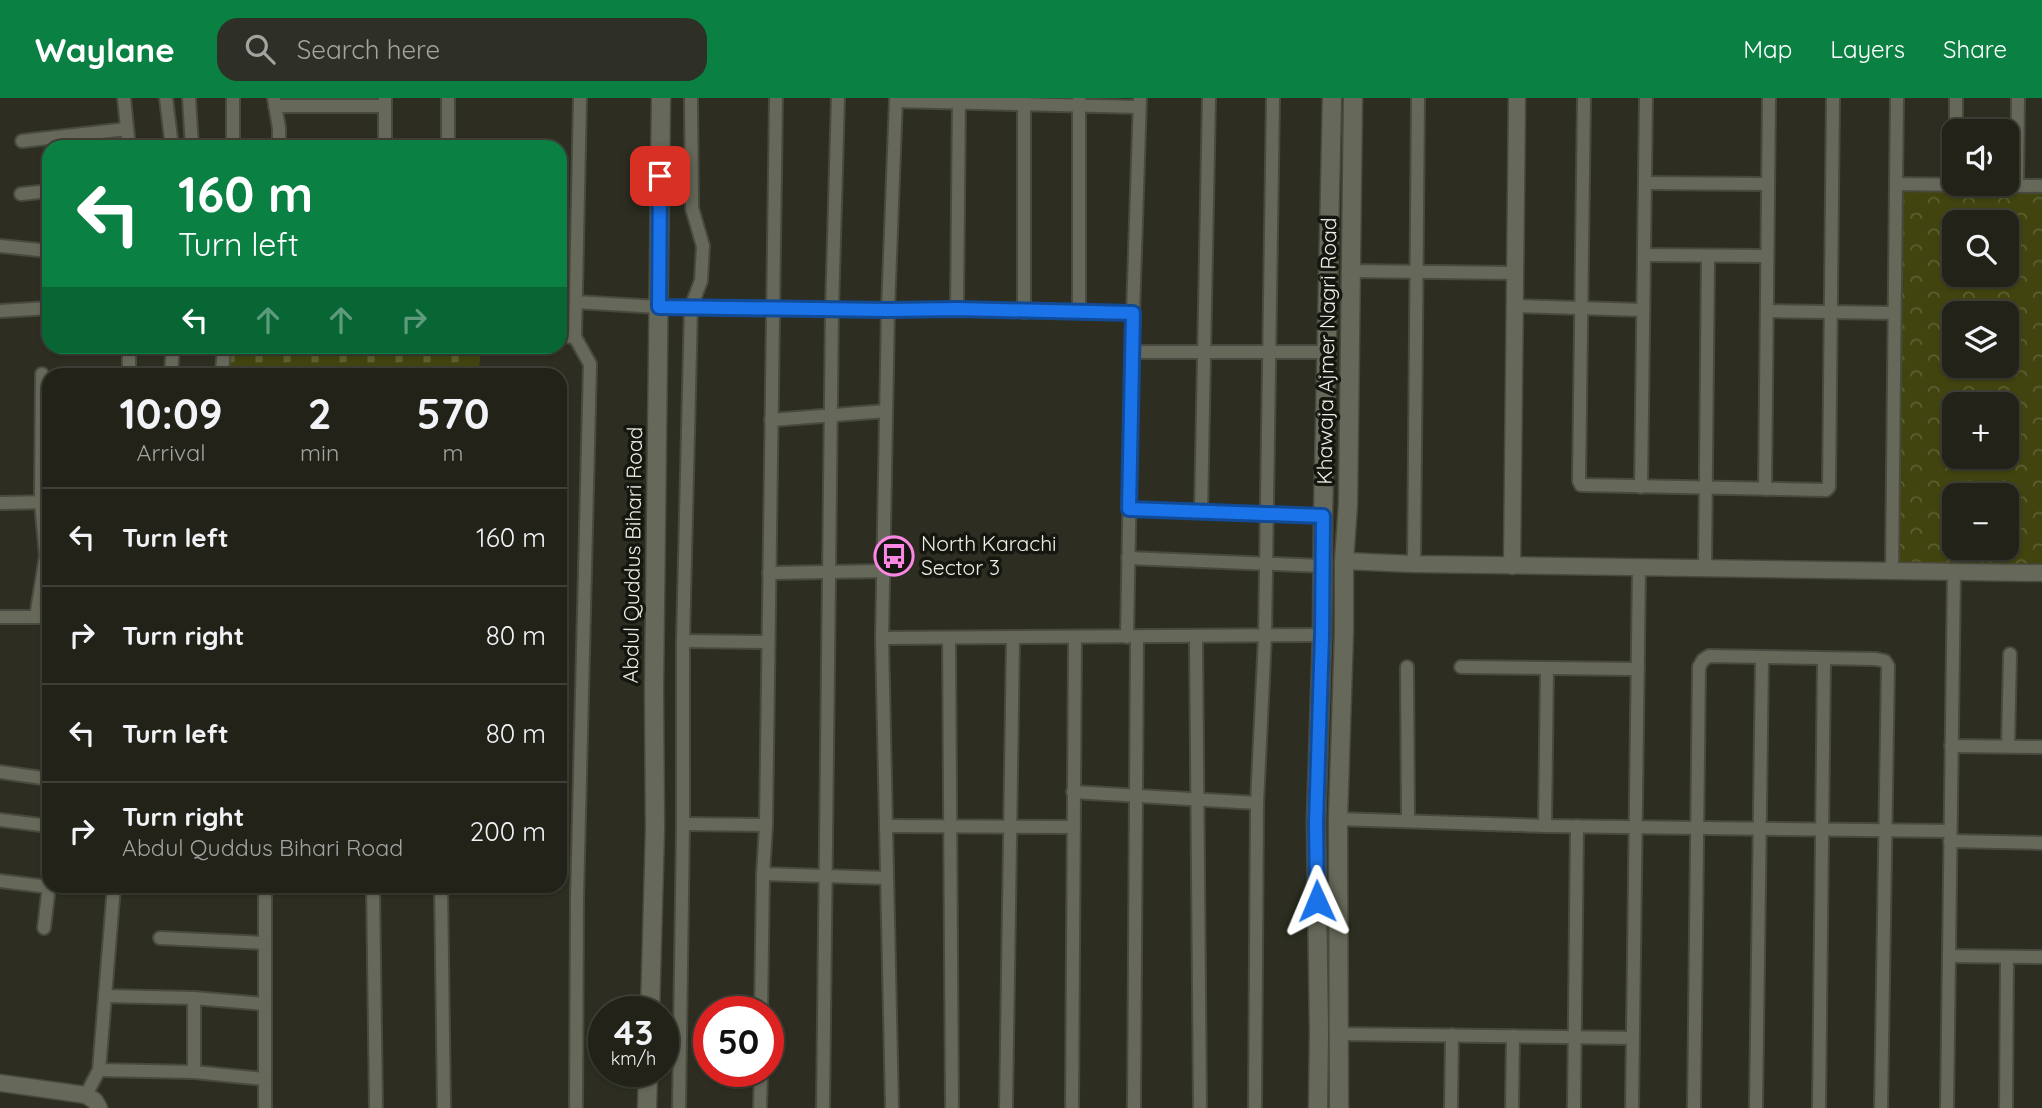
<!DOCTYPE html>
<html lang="en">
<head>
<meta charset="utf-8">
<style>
  body { margin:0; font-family:Quicksand,sans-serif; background:#2e2f26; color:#f1f3f6; height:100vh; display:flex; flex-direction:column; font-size:26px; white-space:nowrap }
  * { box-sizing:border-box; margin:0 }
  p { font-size:23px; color:#a2a4a2 }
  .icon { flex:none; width:38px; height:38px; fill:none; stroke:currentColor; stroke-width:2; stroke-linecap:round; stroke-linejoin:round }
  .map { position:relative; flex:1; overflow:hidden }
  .details { position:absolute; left:42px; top:270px; width:525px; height:525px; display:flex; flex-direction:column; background:#222219; border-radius:21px; box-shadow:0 2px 5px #0004,0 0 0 2px #3f3f38 }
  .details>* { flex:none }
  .guide { position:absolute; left:42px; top:42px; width:525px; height:214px; border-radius:21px; box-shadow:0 2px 5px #0004,0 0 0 2px #3f3f38; background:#0b8043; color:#fff; overflow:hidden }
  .controls { position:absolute; left:1942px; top:21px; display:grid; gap:14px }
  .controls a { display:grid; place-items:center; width:77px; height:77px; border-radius:14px; background:#222219; box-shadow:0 2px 5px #0004,0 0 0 2px #3f3f38; font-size:35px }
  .speed { position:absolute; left:588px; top:898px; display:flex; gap:14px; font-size:35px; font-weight:700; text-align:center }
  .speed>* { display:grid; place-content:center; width:91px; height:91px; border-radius:50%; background:#222219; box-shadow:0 2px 5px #0004,0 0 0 2px #3f3f38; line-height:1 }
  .speed small { font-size:18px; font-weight:400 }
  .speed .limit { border:10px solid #d22; background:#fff; color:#111 }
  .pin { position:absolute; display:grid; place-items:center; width:60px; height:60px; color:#fff; margin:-30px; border-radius:14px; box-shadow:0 4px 10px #0006 }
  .me { position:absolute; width:77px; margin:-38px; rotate:359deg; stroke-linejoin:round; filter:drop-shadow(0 0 5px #0008) }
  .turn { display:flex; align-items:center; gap:24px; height:147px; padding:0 21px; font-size:32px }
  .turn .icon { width:91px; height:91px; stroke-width:2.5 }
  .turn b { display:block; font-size:49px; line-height:60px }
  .lanes { display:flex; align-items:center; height:66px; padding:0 21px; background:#0003; justify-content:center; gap:35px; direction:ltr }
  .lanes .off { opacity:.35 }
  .eta { display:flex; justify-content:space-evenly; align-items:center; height:119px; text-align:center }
  .eta b { font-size:42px; font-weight:700; line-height:49px }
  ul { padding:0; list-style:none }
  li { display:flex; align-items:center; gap:21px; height:98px; padding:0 21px; border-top:2px solid #3f3f38 }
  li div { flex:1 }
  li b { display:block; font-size:26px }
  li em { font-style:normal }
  header { display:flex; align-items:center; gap:42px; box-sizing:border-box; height:98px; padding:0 35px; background:#0b8043; color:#fff }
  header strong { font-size:33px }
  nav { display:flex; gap:38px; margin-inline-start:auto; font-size:24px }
  .search { width:490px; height:63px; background:#2e2f26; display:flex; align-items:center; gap:18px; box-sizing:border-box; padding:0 24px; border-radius:21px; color:#a2a4a2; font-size:26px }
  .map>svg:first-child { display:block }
  .cemetery { fill:url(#cemetery-stones) }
  .park { fill:url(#park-crowns); fill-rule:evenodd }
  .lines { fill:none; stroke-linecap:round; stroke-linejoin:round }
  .minor-casing { stroke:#494a3f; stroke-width:16 }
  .tertiary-casing { stroke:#494a3f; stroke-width:19 }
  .secondary-casing { stroke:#494a3f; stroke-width:21 }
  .minor { stroke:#666859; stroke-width:12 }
  .tertiary { stroke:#666859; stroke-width:16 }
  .secondary { stroke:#666859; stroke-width:18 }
  .route-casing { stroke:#114b97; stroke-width:18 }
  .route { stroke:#1a73e8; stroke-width:12 }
  .labels { text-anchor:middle; stroke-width:7; stroke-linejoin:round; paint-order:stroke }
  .street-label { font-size:21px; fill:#eeefe7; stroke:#151610 }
  .poi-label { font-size:21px; fill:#eeefe7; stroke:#151610; text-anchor:start }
</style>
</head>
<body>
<header>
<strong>Waylane</strong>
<div class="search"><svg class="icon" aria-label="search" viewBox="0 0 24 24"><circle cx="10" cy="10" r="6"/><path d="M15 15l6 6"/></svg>Search here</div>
<nav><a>Map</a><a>Layers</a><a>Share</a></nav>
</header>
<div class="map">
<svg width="2042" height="1010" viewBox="0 0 2042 1010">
  <defs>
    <pattern id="cemetery-stones" width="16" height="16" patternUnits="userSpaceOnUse" patternTransform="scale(1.75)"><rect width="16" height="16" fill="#41440f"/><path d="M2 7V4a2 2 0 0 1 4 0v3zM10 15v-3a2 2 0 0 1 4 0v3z" fill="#5d5f32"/></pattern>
    <pattern id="park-crowns" width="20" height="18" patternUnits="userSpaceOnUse" patternTransform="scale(1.75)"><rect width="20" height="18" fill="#41440f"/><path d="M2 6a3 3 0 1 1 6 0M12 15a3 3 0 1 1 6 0" fill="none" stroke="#5d5f32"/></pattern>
  </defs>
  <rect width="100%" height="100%" fill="#2d2e21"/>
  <path class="cemetery" d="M228 249H480L479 276H229Z"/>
  <path class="park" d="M1902 87 2042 90V475L1895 473ZM1955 124H2007V177H1955ZM1955 215H2007V268H1955ZM1955 306H2007V359H1955ZM1955 397H2007V450H1955Z"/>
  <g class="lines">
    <g class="minor-casing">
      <g id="minor">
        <path d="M124 0 129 49"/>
        <path d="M166 0 172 49"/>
        <path d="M189 0 192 49"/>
        <path d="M233 0V49"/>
        <path d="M448 0V49"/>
        <path d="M1079 0V214"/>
        <path d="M1584 0 1579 383 1581 387 1826 392 1829 389 1833 0"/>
        <path d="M274 1 279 30V49"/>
        <path d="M896 3 1139 9"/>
        <path d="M275 8H385"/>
        <path d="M1956 33V0"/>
        <path d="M22 43 127 31"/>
        <path d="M385 49V0"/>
        <path d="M1645 85 1768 86"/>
        <path d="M1896 86 1897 0"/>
        <path d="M2017 88 2018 0"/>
        <path d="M21 96 49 93"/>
        <path d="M0 148 49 153"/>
        <path d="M1644 157 1767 158"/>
        <path d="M1351 173 1515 175"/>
        <path d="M576 204 658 209 888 212 957 211 1133 215 1127 539"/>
        <path d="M1514 208 1643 212"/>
        <path d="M957 211 959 0"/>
        <path d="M0 213 49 210"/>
        <path d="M1767 213 1894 215"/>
        <path d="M1024 214V0"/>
        <path d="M1133 215 1140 0"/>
        <path d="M560 238 575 239 580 0"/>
        <path d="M575 239 590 266 577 800 576 1010"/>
        <path d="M1132 254H1327"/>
        <path d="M129 276V248"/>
        <path d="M171 276 173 248"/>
        <path d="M222 276 224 248"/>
        <path d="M771 322 886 313"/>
        <path d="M1641 389 1646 0"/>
        <path d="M1765 391 1769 0"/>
        <path d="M0 405 49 404"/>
        <path d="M1129 411 1323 418"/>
        <path d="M1201 414 1209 0"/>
        <path d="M1128 460 1322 468"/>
        <path d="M1414 466 1418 0"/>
        <path d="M1705 470 1708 158"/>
        <path d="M1892 473 1896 86 2042 88"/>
        <path d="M769 475 883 473"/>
        <path d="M0 519H49"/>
        <path d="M36 519 46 458 41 404 42 276"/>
        <path d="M1196 539 1200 1010"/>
        <path d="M882 540 1322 537"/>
        <path d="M949 540 952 1010"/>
        <path d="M683 543 768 544"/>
        <path d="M1407 569 1408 723"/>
        <path d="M1461 569 1638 571"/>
        <path d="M1951 648 2042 649"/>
        <path d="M2008 648 2010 556"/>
        <path d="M0 674 49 681"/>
        <path d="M1073 694 1257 705"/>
        <path d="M1338 721 1545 728 1950 733"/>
        <path d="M0 722 49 728"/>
        <path d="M683 726 766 727"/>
        <path d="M886 728 1074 729"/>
        <path d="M1545 728 1547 570"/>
        <path d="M1950 743 2042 745"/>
        <path d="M763 776 886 780"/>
        <path d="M0 783 49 789"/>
        <path d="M265 788V1010"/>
        <path d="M373 788 376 1010"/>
        <path d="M441 788 444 1010"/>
        <path d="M44 830 49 788"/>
        <path d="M160 840 264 845"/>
        <path d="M1949 858 2042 859"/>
        <path d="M105 898 194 900 264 906"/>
        <path d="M761 914 763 776 766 727 776 0"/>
        <path d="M1340 936 1633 940"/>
        <path d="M99 972 194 974 264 981"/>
        <path d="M194 974V900"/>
        <path d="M86 997 99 972 114 788"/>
        <path d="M679 1010 683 726V543L691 209 701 183 703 148 692 110 691 0"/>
        <path d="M760 1010 761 973"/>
        <path d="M823 1010 832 211 838 0"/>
        <path d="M892 1010 882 540 888 212 896 0"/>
        <path d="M1006 1010 1013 540"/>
        <path d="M1072 1010 1075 539"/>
        <path d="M1134 1010 1137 539"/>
        <path d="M1255 1010 1257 705 1265 538 1273 0"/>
        <path d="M1451 1010 1452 937"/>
        <path d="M1512 1010 1513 938"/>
        <path d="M1574 1010 1577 728"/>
        <path d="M1632 1010 1639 469"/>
        <path d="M1694 1010 1699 569 1703 562 1709 558 1876 561 1885 563 1888 568 1881 1010"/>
        <path d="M1756 1010 1762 560"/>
        <path d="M1819 1010 1824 561"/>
        <path d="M1947 1010 1954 473"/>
        <path d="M2006 1010 2007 859"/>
      </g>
    </g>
    <g class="tertiary-casing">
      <g id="tertiary">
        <path d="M1344 463 1414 466 2042 475"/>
        <path d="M1512 468 1517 0"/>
        <path d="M0 985 86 997 95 1003 99 1010"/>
      </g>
    </g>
    <g class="secondary-casing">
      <g id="secondary">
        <path d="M650 914 655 731 654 591 661 0"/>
        <path d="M647 1010 648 973"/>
        <path d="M1318 1010 1319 935 1316 724 1322 537 1323 418 1332 0"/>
        <path d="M1339 1010 1338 721 1344 534V463L1348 406 1353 0"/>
      </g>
    </g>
    <use href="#minor" class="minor"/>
    <use href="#tertiary" class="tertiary"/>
    <use href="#secondary" class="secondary"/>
  </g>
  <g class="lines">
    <g class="route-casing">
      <path id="route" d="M660 78 659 209 888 212 957 211 1133 215 1129 411 1323 418 1322 537 1316 724 1317 803"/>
    </g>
    <use href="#route" class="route"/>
  </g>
  <defs>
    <g id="bus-ring" transform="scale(2.0125)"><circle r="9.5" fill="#151610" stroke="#fb87e5" stroke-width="1.5"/><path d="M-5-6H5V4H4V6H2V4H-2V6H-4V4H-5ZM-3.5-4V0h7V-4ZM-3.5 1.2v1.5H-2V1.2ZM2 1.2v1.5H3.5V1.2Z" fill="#fb87e5"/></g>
  </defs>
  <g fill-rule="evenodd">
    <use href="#bus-ring" x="894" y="458"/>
  </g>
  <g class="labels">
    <g class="street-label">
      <text transform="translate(1327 253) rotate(-89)" y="7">Khawaja Ajmer Nagri Road</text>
      <text transform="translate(633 457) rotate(-89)" y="7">Abdul Quddus Bihari Road</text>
    </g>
    <g class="poi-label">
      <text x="921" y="453">North Karachi<tspan x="921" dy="24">Sector 3</tspan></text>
    </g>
  </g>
</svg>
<div class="controls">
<a><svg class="icon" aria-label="sound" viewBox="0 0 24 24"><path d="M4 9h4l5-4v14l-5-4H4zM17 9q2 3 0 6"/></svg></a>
<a><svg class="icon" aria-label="search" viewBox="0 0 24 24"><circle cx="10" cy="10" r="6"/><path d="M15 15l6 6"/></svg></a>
<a><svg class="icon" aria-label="layers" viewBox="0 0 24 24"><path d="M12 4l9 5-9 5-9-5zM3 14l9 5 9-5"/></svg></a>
<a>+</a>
<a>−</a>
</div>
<div class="speed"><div>43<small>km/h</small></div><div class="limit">50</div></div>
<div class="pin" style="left:660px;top:78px;background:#d93025"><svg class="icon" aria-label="arrive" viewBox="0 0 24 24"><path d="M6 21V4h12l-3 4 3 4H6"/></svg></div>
<svg class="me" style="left:1317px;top:803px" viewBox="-20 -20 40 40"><path d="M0-17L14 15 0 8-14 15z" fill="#1a73e8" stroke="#fff" stroke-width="4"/></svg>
<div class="guide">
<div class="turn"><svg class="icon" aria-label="left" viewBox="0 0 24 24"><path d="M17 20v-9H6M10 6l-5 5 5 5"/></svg><div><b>160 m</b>Turn left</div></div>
<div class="lanes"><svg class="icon" aria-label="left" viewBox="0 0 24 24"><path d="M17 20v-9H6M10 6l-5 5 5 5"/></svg><svg class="icon off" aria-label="ahead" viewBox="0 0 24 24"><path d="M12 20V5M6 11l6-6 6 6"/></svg><svg class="icon off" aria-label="ahead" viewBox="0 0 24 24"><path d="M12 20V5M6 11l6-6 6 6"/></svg><svg class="icon off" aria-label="right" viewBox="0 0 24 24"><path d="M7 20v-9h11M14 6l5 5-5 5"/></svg></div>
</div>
<section class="details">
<div class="eta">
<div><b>10:09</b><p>Arrival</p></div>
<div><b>2</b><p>min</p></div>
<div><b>570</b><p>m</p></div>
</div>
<ul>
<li><svg class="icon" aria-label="left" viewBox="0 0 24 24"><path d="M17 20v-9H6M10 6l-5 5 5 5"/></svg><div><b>Turn left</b></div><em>160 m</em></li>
<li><svg class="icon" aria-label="right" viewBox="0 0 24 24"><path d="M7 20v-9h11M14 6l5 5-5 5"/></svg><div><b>Turn right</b></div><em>80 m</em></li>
<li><svg class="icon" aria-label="left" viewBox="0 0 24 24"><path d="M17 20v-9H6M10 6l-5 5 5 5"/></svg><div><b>Turn left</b></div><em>80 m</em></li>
<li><svg class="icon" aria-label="right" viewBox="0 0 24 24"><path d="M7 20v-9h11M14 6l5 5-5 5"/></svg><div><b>Turn right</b><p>Abdul Quddus Bihari Road</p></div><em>200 m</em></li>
</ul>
</section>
</div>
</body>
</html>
